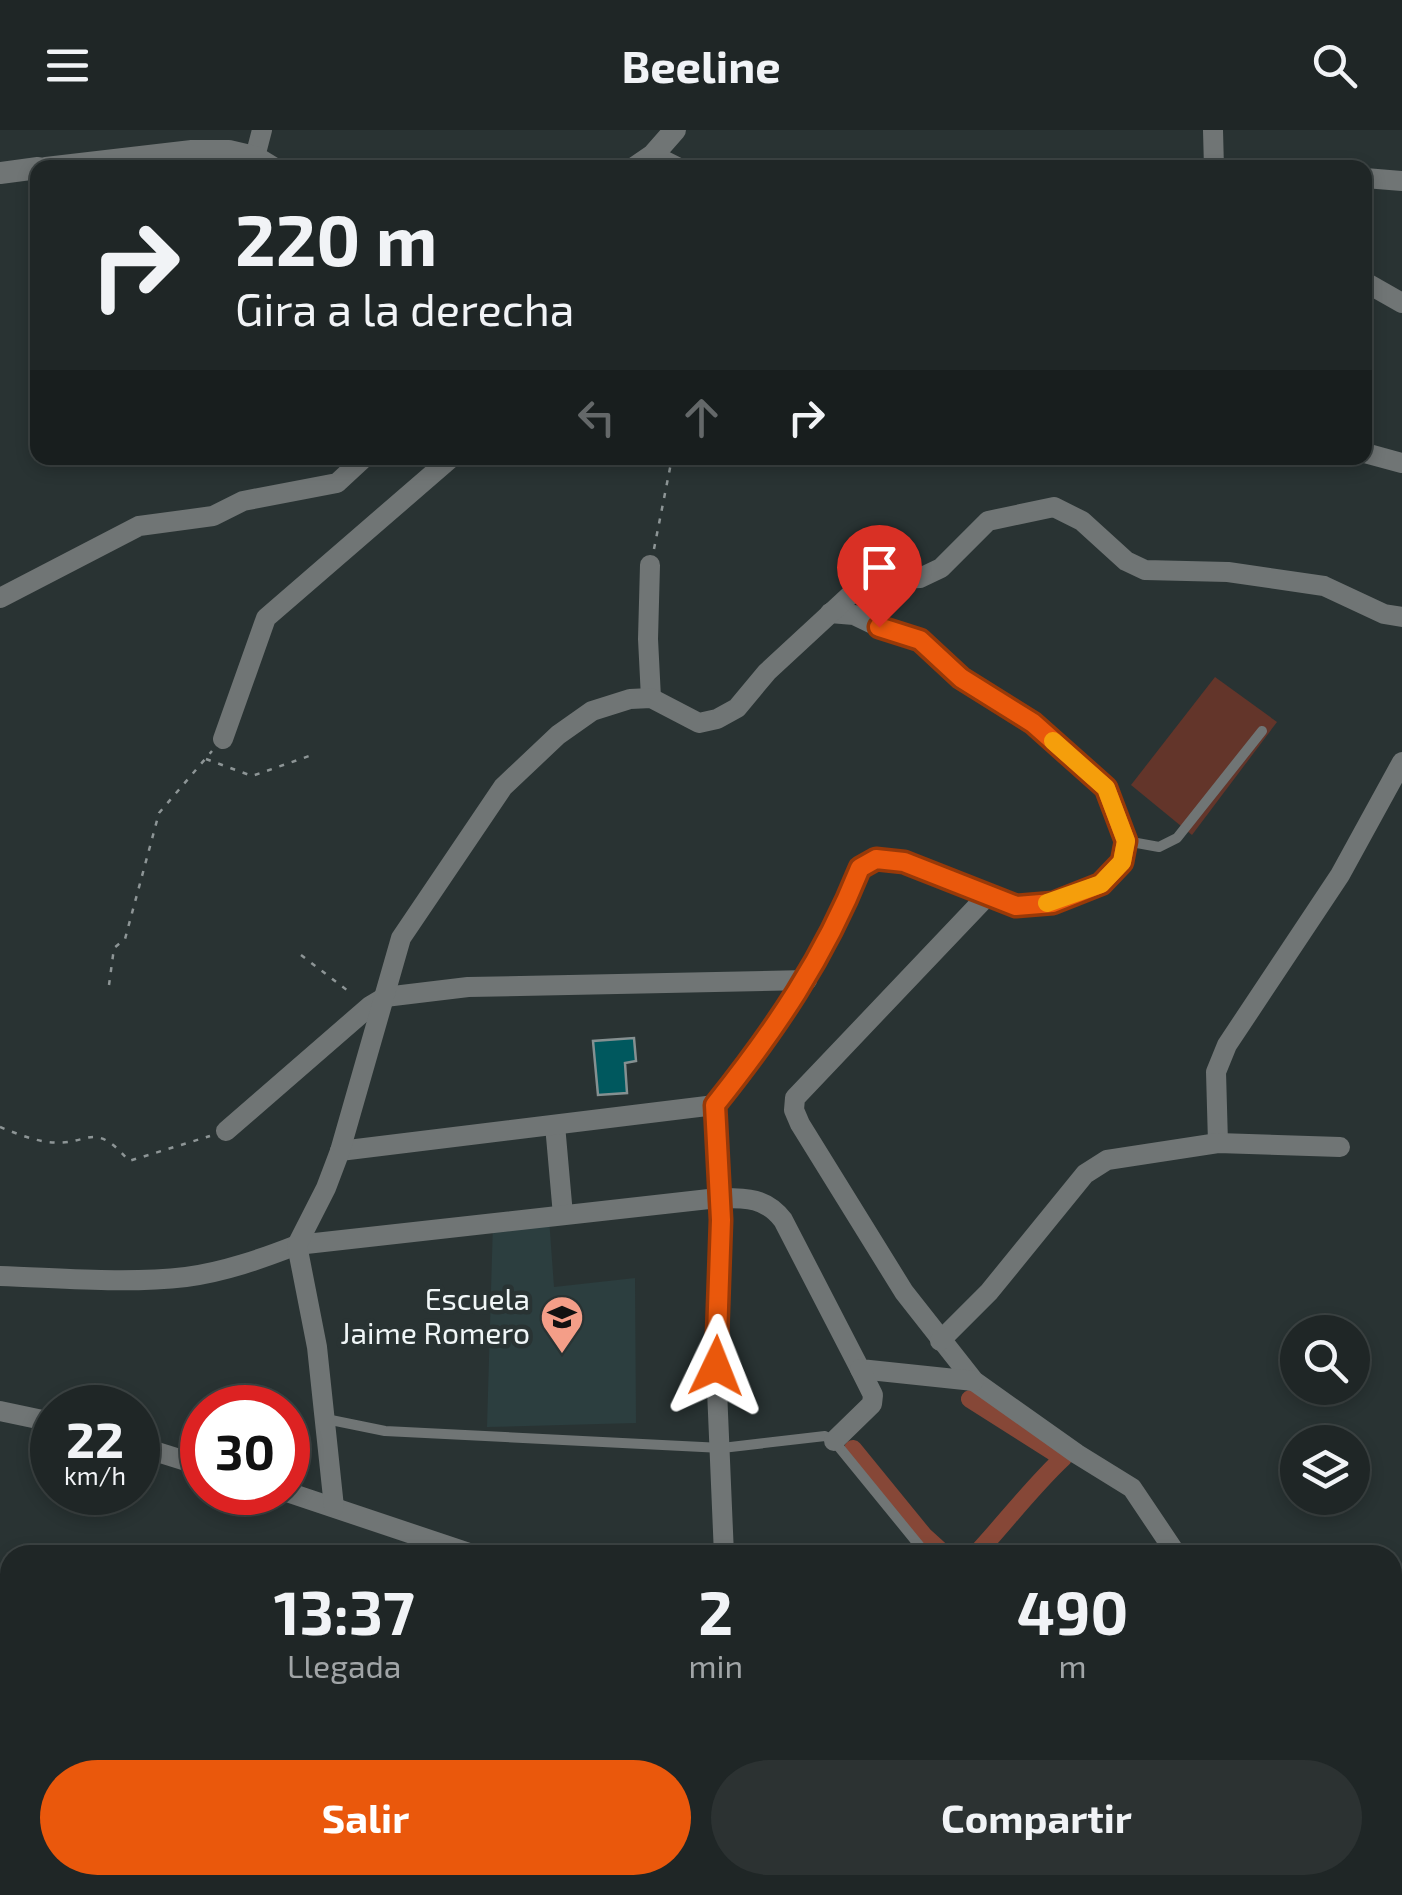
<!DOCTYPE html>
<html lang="es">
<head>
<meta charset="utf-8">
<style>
  body { margin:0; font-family:"Exo 2",sans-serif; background:#2c3232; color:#f1f3f6; height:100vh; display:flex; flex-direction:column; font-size:38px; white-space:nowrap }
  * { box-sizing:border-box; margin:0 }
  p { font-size:32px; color:#a1a5a7 }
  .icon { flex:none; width:55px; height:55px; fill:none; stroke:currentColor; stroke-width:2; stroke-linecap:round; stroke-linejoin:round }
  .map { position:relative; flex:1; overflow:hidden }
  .panel { position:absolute; left:0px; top:1415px; width:1402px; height:350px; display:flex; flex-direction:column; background:#1f2626; border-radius:30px 30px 0 0; box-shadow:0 5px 15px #0003,0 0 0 2px #3c4343 }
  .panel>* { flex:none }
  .hud { position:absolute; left:30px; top:30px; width:1342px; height:305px; border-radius:20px; box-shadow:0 5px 15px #0003,0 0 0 2px #3c4343; background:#1f2626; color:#f1f3f6; overflow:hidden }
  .buttons { position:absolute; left:1280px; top:1185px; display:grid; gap:20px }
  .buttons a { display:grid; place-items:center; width:90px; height:90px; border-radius:50%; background:#1f2626; box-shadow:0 5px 15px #0003,0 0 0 2px #3c4343; font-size:50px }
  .speed { position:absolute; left:30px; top:1255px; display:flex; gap:20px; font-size:50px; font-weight:700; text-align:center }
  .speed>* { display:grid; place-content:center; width:130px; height:130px; border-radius:50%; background:#1f2626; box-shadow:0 5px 15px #0003,0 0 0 2px #3c4343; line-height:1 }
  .speed small { font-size:25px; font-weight:400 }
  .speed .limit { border:15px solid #d22; background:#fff; color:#111 }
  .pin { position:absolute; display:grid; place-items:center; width:85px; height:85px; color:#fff; margin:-102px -42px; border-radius:50% 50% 50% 0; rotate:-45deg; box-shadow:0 0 10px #0007 }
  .pin .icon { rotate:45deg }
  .me { position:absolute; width:110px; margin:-55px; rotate:2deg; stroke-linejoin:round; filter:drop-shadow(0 0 8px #0008) }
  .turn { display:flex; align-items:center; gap:35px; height:210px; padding:0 40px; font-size:45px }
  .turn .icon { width:130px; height:130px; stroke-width:2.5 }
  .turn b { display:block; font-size:70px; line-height:85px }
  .lanes { display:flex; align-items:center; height:95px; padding:0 40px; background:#0003; justify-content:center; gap:50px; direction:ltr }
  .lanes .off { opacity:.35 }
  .eta { display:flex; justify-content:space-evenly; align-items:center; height:170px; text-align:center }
  .eta b { font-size:60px; font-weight:700; line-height:70px }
  .primary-button { display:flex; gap:20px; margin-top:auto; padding:20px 40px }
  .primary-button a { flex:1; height:115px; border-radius:60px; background:#ea580c; color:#fff; font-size:40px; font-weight:700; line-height:115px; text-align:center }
  .primary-button a+a { background:#2c3232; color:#f1f3f6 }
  header { display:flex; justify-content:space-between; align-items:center; height:130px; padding:0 40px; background:#1f2626; font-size:45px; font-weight:700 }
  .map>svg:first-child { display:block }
  .built { fill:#2c3e3f }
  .green { fill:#63352a }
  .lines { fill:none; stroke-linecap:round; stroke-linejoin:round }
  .canal { stroke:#864737; stroke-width:18 }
  .building { fill:#00585e; stroke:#859091; stroke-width:2.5 }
  .path { stroke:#8d9596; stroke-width:2.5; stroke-dasharray:5 8; stroke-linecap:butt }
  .service { stroke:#707575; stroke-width:10 }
  .minor { stroke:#707575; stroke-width:20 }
  .tertiary { stroke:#707575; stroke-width:22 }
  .route-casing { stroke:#983908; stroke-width:25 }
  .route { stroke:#ea580c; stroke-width:18 }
  .slow { stroke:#f59e0b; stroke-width:18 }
  .labels { text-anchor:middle; stroke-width:9; stroke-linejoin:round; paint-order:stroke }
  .poi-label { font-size:30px; fill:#f0f6f7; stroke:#293333; text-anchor:end }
</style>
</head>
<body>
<header><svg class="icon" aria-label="menu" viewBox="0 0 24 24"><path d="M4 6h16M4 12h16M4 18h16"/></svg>Beeline<svg class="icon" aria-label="search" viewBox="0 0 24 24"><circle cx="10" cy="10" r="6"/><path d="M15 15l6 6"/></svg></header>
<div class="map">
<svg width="1402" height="1765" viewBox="0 0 1402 1765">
  <rect width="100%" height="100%" fill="#293333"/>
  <path class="built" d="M549 1088 554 1157 635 1148 636 1293 487 1297 493 1092Z"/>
  <path class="green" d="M1215 547 1277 592 1192 705 1131 655Z"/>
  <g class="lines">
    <g class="canal">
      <path d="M970 1269 1063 1328C1031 1358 1005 1393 975 1425"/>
      <path d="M853 1319 924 1406 945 1425"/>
    </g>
  </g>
  <path class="building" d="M634 908 636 931 625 933 627 963 598 965 593 911Z"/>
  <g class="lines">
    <g class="path">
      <path d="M654 419 672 328"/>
      <path d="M206 629 252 646 312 625"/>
      <path d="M301 825 352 864"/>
      <path d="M109 855 114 818 125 809 159 683 212 621"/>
      <path d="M0 997C15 1003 32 1010 48 1012 90 1017 92 988 129 1031L210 1006"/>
    </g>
    <g class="service">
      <path d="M1126 711 1159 717 1177 708 1262 601"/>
      <path d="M326 1289 385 1301 722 1318 825 1306 834 1311 927 1425"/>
      <path d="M839 1755H843"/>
      <path d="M1054 1755 1059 1765"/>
      <path d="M1187 1755 1192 1765"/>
    </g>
    <g class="minor">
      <path d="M1213 0 1214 38"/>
      <path d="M653 25 679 38"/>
      <path d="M255 27 262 0"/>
      <path d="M1365 48 1402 51"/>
      <path d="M1365 152 1402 173"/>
      <path d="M1365 323 1402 333"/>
      <path d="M650 435 648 509 651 568"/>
      <path d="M0 468 139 396 213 386 243 371 337 353 364 328"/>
      <path d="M223 609 266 488 451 328"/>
      <path d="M989 764 795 968 794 980 800 994 904 1162 974 1251 1077 1324 1132 1358 1177 1425"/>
      <path d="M715 975C775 900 824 828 860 738L876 729 904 732 1016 777 1053 773 1101 754 1122 731 1126 711 1106 658 1033 593 961 547 920 509 879 497 854 485 830 483"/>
      <path d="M555 995 563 1085"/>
      <path d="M226 1001 370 876 385 867 468 857 807 850"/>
      <path d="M1218 1013 1216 942 1227 915 1340 745 1402 632"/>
      <path d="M340 1021 715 975 721 1090 716 1236 724 1425"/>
      <path d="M0 1146C61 1148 125 1154 186 1147 224 1142 261 1129 297 1115L718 1068C745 1068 765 1067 783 1090L860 1239 974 1251"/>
      <path d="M940 1211 989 1162 1085 1044 1107 1030 1218 1013 1340 1017"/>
      <path d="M0 1281 52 1292"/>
      <path d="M834 1311 872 1274 873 1265 860 1239"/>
      <path d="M138 1316 202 1336"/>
      <path d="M287 1362 475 1425"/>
      <path d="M334 1377 317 1217 297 1115 326 1058 340 1021 401 808 503 657 558 605 592 581 630 569 651 568 699 593 717 589 737 578 767 542 860 456 882 450 920 448 941 438 988 391 1054 377 1082 391 1126 431 1145 440 1228 442 1324 456 1384 484 1402 487"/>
      <path d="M1392 1514 1402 1518"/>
      <path d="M0 1550 10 1557"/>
      <path d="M0 1651 10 1635"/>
      <path d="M0 1665 10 1670"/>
      <path d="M182 1755 202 1765"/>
      <path d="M405 1755 427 1765"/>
      <path d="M923 1755 930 1765"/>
      <path d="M1376 1755 1384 1765"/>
      <path d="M277 1765 281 1755"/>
    </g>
    <g class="tertiary">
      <path d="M46 38 192 21H229L255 27 273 38"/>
      <path d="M634 38 653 25 675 0"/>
      <path d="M0 43 38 38"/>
    </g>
  </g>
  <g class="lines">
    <g class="route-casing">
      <path id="route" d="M716 1236 721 1090 715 975C775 900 824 828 860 738L876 729 904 732 1016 776 1053 773 1101 754 1122 732 1126 711 1106 658 1033 593 961 548 920 510 879 497"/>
    </g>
    <use href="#route" class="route"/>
    <path class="slow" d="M1047 773 1101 754 1122 732 1126 711 1106 658 1053 611"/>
  </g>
  <defs>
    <g id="school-pin" transform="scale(2.25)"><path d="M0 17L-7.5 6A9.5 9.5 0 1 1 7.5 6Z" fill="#f49e88" stroke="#293333"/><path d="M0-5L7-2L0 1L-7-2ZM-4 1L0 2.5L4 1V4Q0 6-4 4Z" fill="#111"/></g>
  </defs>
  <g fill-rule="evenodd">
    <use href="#school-pin" x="562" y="1187"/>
  </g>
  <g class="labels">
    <g class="poi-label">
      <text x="530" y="1180">Escuela<tspan x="530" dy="34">Jaime Romero</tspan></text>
    </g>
  </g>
</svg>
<div class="buttons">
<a><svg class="icon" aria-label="search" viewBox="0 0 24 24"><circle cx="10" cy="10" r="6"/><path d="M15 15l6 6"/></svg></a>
<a><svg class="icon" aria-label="layers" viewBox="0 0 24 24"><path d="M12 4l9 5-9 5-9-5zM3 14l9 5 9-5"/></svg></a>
</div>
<div class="speed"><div>22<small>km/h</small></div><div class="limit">30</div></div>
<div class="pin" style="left:879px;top:497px;background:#d93025"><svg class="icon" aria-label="arrive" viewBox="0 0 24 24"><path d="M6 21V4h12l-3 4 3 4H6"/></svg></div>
<svg class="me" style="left:716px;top:1236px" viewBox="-20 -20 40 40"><path d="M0-17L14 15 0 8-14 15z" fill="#ea580c" stroke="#fff" stroke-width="4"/></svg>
<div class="hud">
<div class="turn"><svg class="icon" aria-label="right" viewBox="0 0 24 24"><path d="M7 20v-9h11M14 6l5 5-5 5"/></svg><div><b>220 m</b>Gira a la derecha</div></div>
<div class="lanes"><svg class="icon off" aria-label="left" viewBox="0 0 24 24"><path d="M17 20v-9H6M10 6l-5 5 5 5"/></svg><svg class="icon off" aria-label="ahead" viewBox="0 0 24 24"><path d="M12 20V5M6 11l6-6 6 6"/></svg><svg class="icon" aria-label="right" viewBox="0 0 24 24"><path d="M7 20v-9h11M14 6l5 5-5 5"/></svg></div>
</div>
<section class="panel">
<div class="eta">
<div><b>13:37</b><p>Llegada</p></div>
<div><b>2</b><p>min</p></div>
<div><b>490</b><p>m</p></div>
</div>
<div class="primary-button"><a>Salir</a><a>Compartir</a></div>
</section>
</div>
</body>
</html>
